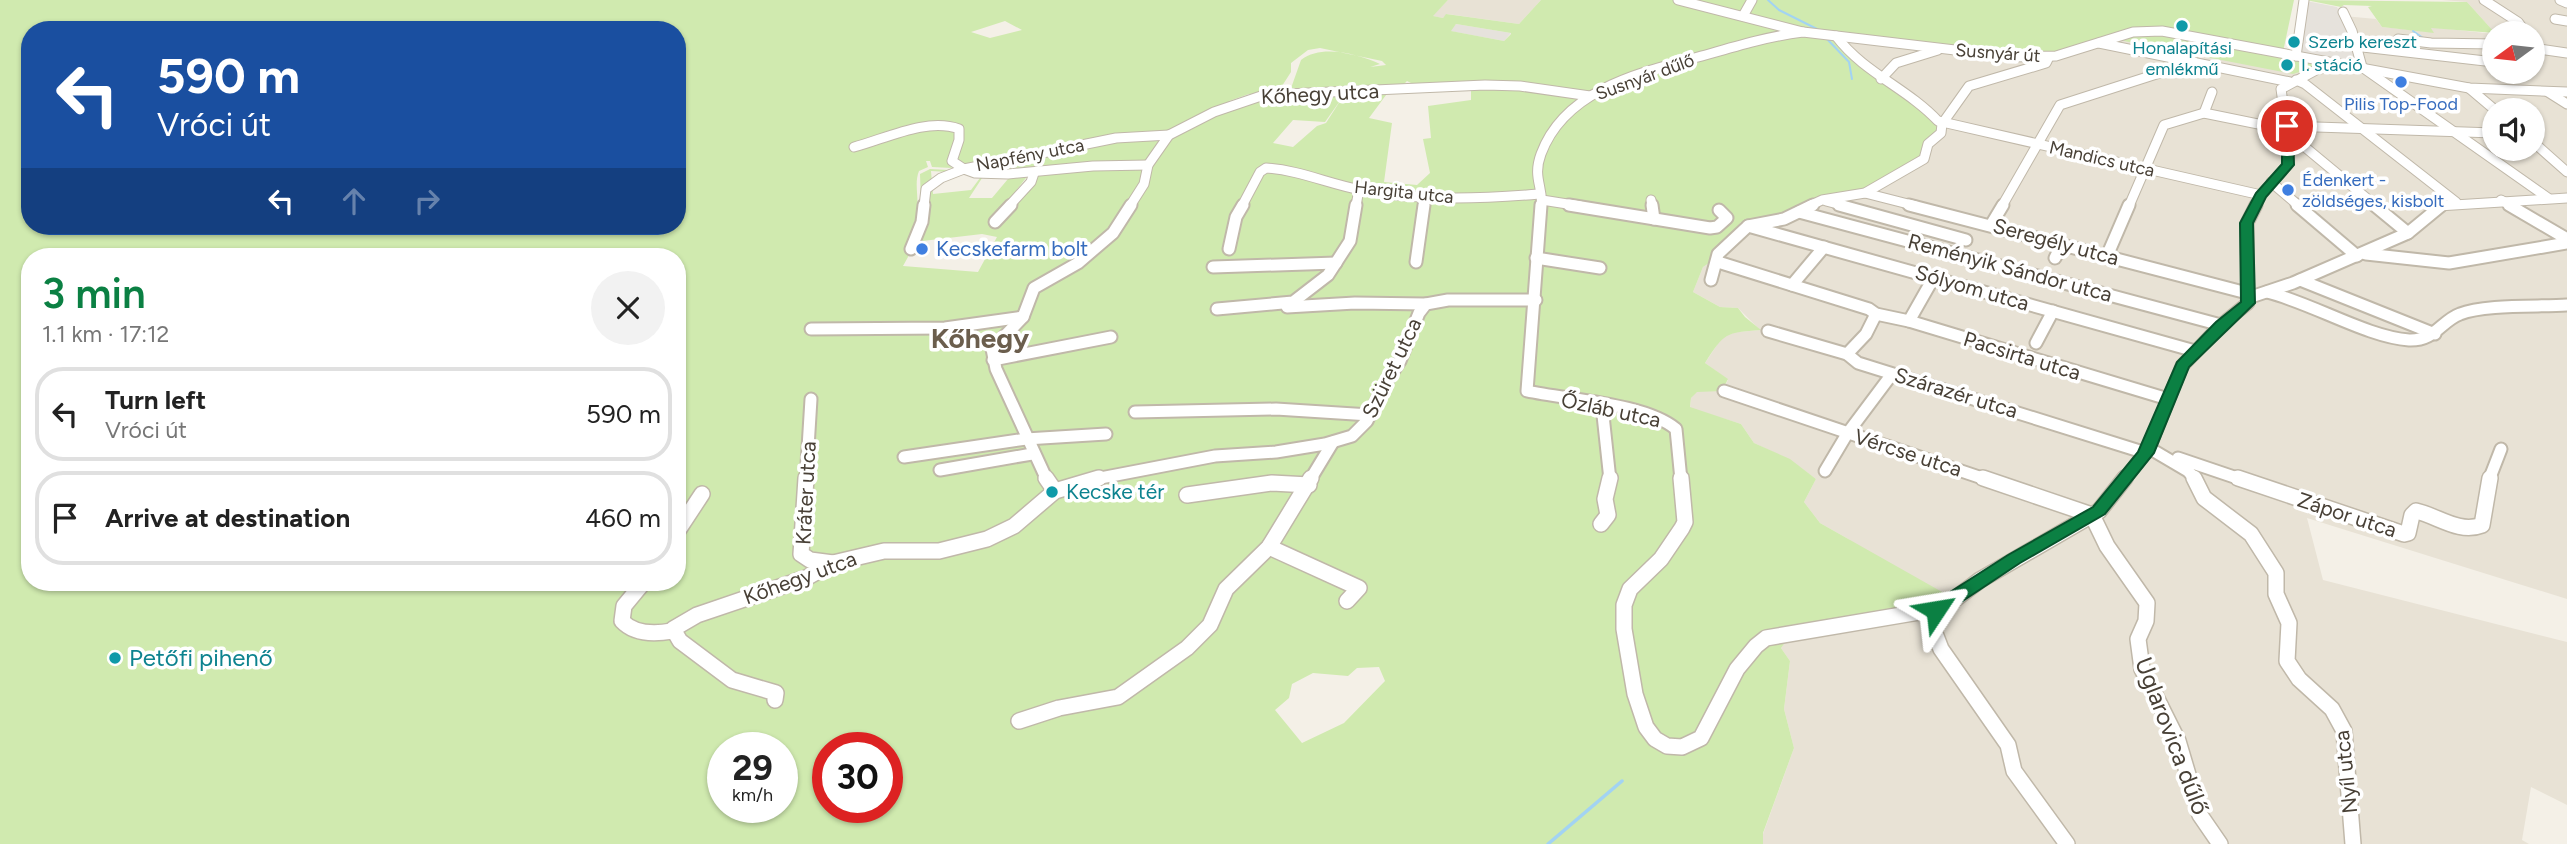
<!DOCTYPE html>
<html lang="en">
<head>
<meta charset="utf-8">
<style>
  body { margin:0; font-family:Figtree,sans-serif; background:#f2f2f2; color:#222; height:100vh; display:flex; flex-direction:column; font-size:26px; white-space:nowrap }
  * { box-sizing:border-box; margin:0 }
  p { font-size:23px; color:#767676 }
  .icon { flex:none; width:38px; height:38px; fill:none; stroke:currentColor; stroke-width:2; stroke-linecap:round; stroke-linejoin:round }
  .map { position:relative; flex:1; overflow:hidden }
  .drawer { position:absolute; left:21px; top:248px; width:665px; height:343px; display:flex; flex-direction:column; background:#fff; border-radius:28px; box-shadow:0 2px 5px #0004 }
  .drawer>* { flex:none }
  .guide { position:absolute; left:21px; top:21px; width:665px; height:214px; border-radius:28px; box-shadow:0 2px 5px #0004; background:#1a4fa0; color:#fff; overflow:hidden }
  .needle { width:46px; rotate:255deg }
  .buttons { position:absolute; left:2482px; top:21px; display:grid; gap:14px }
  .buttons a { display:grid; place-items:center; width:63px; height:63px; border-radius:50%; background:#fff; box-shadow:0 2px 5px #0004; font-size:35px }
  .speed { position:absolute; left:707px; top:732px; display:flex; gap:14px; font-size:35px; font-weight:700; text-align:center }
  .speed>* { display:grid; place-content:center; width:91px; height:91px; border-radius:50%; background:#fff; box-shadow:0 2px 5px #0004; line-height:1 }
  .speed small { font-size:18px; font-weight:400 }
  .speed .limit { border:10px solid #d22; background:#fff; color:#111 }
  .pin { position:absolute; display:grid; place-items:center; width:60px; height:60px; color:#fff; margin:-30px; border:4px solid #fff; border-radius:50%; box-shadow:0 2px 7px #0007 }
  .me { position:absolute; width:77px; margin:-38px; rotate:57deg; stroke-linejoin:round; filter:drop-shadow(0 0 5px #0008) }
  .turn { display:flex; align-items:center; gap:24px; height:147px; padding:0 21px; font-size:32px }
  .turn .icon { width:91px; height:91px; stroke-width:2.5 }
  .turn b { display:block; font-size:49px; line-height:60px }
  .lanes { display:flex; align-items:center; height:66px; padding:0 21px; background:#0003; justify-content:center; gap:35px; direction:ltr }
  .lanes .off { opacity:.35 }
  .round { display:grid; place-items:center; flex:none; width:74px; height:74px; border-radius:37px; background:#f2f2f2 }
  .overview { display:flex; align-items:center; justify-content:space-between; height:119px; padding:0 21px }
  h1 { font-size:42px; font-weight:600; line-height:52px; color:#0b8043 }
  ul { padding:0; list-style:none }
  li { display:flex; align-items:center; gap:21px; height:94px; margin:0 14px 10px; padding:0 7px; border:4px solid #e0e0e0; border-radius:28px }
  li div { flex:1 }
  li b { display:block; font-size:26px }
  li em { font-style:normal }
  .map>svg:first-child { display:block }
  .residential { fill:#e8e2d5; fill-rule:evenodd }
  .industrial { fill:#e6e2dc }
  .green { fill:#d0eaaf; fill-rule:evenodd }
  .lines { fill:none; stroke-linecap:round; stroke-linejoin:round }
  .stream-far1 { stroke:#a2d3f3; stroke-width:2 }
  .stream { stroke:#a2d3f3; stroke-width:3.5 }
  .minor-far2-casing { stroke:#c0b8a9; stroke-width:11 }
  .minor-far1-casing { stroke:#c0b8a9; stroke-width:15 }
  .minor-casing { stroke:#c0b8a9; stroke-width:18 }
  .minor-far2 { stroke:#fff; stroke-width:9 }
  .minor-far1 { stroke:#fff; stroke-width:11 }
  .minor { stroke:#fff; stroke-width:15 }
  .route { fill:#0b8043; stroke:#07532c; stroke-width:2 }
  .culture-dot { fill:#0f9aa8; stroke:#fff; stroke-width:2.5 }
  .shop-dot { fill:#3f7fe0; stroke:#fff; stroke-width:2.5 }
  .labels { text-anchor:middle; stroke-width:7; stroke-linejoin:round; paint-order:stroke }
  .far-culture-label { font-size:18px; fill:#0d838f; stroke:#fff; text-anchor:start }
  .far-street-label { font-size:18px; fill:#484036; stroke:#fff }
  .far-shop-label { font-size:18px; fill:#366cbe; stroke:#fff }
  .street-label { font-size:21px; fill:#484036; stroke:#fff }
  .shop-label { font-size:21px; fill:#366cbe; stroke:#fff; text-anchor:start }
  .culture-label { font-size:21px; fill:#0d838f; stroke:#fff; text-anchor:start }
  .near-culture-label { font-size:24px; fill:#0d838f; stroke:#fff; text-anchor:start }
  .near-street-label { font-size:24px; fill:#484036; stroke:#fff }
  .district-label { font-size:28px; font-weight:bold; fill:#6b5e4d; stroke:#fff }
</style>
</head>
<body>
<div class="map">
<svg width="2567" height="844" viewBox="0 0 2567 844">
  <rect width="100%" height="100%" fill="#f4f0e7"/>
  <g class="residential">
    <path d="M1448 0H1541L1519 24 1447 14 1443 18 1432 16Z"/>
    <path d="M2442 0H2567V599L2307 518 2323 580 2567 642V805L2531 787 2522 840 2529 844H1763V834L1794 748 1784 709 1790 661 1781 648 1850 540 1820 523 1804 502 1816 479 1790 460 1754 443 1741 424 1690 408 1691 398 1697 391H1722L1728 380 1705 363 1719 342 1728 333 1760 330 1738 308 1720 307 1693 292 1703 267 1712 261 1713 251 1733 234 1741 222 1783 217 1802 204 1835 35 2126 31 2354 64 2344 16 2376 19 2382 27 2433 32 2430 27 2494 34V72H2532V33H2495L2467 2ZM2494 110H2532V149H2494Z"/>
  </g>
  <g class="industrial">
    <path d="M2306 1 2337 7 2350 33 2355 64 2300 54Z"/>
    <path d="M1456 24 1511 33 1504 41 1450 31Z"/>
  </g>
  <g class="green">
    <path d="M0 0H1448L1433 16 1443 18 1446 14 1519 24 1541 0H2294L2283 52 2148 29 2053 55 2020 56 1837 38 1943 122 1928 144 1924 159 1864 191 1802 204 1783 217 1741 222 1733 234 1713 251 1712 261 1703 267 1693 292 1720 307 1738 308 1745 317 1761 330C1725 333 1725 332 1705 363L1728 379 1722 391 1697 392 1691 398 1690 407 1741 424 1754 443 1790 459 1816 479 1804 502 1820 523 1951 597 1943 608 1792 633 1781 648 1790 661 1784 709 1794 748 1763 833V844H0ZM1005 21 1022 30 990 38 971 32ZM1456 24 1511 33V34L1504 41 1451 31ZM30 30H677V226H30ZM1320 48 1382 61 1386 65 1370 67 1380 64C1357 54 1322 44 1301 60L1290 91 1408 85 1404 84 1407 81 1413 84 1471 86V100L1428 106 1431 138 1423 139 1430 173 1417 185 1384 182 1392 123 1369 118 1389 91 1367 93 1359 103 1362 94 1229 101 1249 94 1286 92 1282 86 1291 72V63L1308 50ZM1342 98 1326 123 1317 126 1293 147 1273 143 1293 120 1325 122ZM926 161H930L932 167 952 168 948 163 958 169 1038 171 991 223 1029 174 1013 173 992 198H969L986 172 930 169 920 174 921 203 914 242 982 234 997 237 978 272 903 266 913 248 907 247C909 235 916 223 917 210 919 197 914 183 919 171L928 167ZM931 171 983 174 971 190 933 194ZM30 257H677V583H30ZM1379 667 1385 681 1344 723 1302 743 1275 710 1289 698 1292 684 1313 673 1348 676 1357 668ZM723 747H782V807H723ZM828 747H887V807H828Z"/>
    <path d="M2306 0 2467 2 2495 33 2431 28 2434 33 2382 27 2368 7 2372 6 2344 5 2341 7Z"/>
    <path d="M2162 33 2325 64 2293 74 2119 40 2133 35Z"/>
  </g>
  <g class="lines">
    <g class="stream-far1">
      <path d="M1768 0 1779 10 1821 31"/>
      <path d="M2413 31 2423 38"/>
      <path d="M1827 39 1849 62 1852 79"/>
    </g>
    <path class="stream" d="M1548 844 1622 781"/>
    <g class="minor-far2-casing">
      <g id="minor-far2">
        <path d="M1678 0 1803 32 2014 57 2056 56 2133 32 2162 31 2469 88 2567 92"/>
        <path d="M2484 0 2518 22 2526 33"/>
        <path d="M2560 0 2567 3"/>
        <path d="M2343 12 2352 31 2362 67 2548 198"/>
        <path d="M1743 16 1752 0"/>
        <path d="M2555 19 2567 21"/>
        <path d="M1836 36C1864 73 1907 88 1938 121L2261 195"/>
        <path d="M2398 39 2431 43 2494 44"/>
        <path d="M2099 43 2290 82"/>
        <path d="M2354 46 2494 62"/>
        <path d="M2532 48 2567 53"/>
        <path d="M2296 56 2304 0"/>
        <path d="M1881 79 1896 63 1938 50"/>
        <path d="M2296 80 2305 84 2456 202"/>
        <path d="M2469 88 2495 110"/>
        <path d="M2548 92 2567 104"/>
        <path d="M2204 113 2212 92"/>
        <path d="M2287 126 2494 133"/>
        <path d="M2288 138 2300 143 2376 206"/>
        <path d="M2532 141 2567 172"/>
        <path d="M854 147C885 139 927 117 959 129V140L952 161 964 169 1116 138 1169 135"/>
        <path d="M2271 182 2299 206"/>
        <path d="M1865 193 1916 206"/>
        <path d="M1542 200 1580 206"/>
        <path d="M1651 200 1652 206"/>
        <path d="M2501 200 2512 206"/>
        <path d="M1826 201 1845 206"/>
        <path d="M924 206 926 189 941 178 964 169 975 173 1008 174 1093 166 1148 165"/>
        <path d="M1009 206 1031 182 1034 173"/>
        <path d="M1130 206 1144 184 1148 165 1169 135 1214 112 1264 95 1485 85 1520 86 1590 96"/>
        <path d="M1242 206 1260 172 1266 168C1299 170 1329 184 1361 190 1419 201 1480 199 1539 194"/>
        <path d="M1356 206 1359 189"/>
        <path d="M1424 206 1425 196"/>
        <path d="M1541 206C1544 188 1532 178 1541 154 1566 86 1648 71 1709 54 1740 45 1771 36 1803 32"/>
        <path d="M1809 206 1822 200 1865 193 1924 159 1928 144 1941 133 1942 124 1969 86 2046 63 2048 59"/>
        <path d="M2002 206 2060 105 2194 62"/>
        <path d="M2129 206 2164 125 2204 113 2288 130"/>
        <path d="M2255 206 2261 195 2288 165V138L2281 89 2318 69 2348 66"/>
        <path d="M2438 206 2567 198"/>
      </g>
    </g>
    <g class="minor-far1-casing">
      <g id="minor-far1">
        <path d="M1541 205 1527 391C1568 400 1645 403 1676 429L1681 480"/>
        <path d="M1569 205 1710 228 1717 227 1727 218 1719 210"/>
        <path d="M1652 205 1654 219"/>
        <path d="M1839 205 1966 240"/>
        <path d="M1909 205 2247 293"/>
        <path d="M2297 205 2357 256"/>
        <path d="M2374 205 2408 233"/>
        <path d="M2509 205 2567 239"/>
        <path d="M1799 212 2221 325"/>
        <path d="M995 222 1011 205"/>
        <path d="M1991 225 2003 205"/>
        <path d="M1748 226 2195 351"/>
        <path d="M911 249 922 222 924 205"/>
        <path d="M1229 249 1236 217 1243 205"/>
        <path d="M2366 254 2449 263 2567 243"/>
        <path d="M2107 256 2129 205"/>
        <path d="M1536 258 1600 268"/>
        <path d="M2055 258 2062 244"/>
        <path d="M1416 262 1424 205"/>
        <path d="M1718 262 1869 309 1876 314 1909 321 2168 399"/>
        <path d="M1213 267 1336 263"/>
        <path d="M1711 280 1718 254 1748 226 1784 219 1813 205"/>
        <path d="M2300 280 2435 334"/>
        <path d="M1792 285 1824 247"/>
        <path d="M2267 292C2312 303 2367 337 2409 340 2435 341 2441 321 2460 314 2484 304 2539 307 2567 305"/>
        <path d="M2248 298 2293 283 2408 233 2442 205"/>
        <path d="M1287 307 1355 303 1426 304"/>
        <path d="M1217 309 1293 302 1328 275 1350 241 1356 205"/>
        <path d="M1909 321 1934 277"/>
        <path d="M811 329 945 328 1023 317"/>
        <path d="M1768 331 1847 354 1858 363 2146 453"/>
        <path d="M2036 343 2053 311"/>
        <path d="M1847 354 1866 334 1876 314"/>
        <path d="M993 360 1111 337"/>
        <path d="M1724 391 1988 480"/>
        <path d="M1602 406 1610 480"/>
        <path d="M1135 412 1276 409 1370 415"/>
        <path d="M2149 448 2188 471 2196 480"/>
        <path d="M904 457 1026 439 1106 434"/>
        <path d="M2178 458 2243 480"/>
        <path d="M940 470 1032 454"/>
        <path d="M1825 471 1847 434 1889 378 1897 375"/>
        <path d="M806 480 811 399"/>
        <path d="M1047 480 996 369 992 349 1023 317 1034 288 1078 263 1113 233 1131 205"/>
        <path d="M1090 480 1215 456 1276 452 1325 444 1352 436 1367 421 1383 387 1400 361 1419 313 1426 304 1448 300H1536"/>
        <path d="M1310 480 1333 442"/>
        <path d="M2124 480 2149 448 2182 366 2221 325 2248 303 2247 223 2256 205"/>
        <path d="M2489 480 2501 449"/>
      </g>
    </g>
    <g class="minor-casing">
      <g id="minor">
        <path d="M806 478 801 554 810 560 833 563"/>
        <path d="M1046 478 1055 491"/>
        <path d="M1681 478 1685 522 1682 528 1661 559 1630 589 1624 605V629L1635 694 1646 727 1655 739 1667 746 1682 747 1701 738 1737 669 1756 646 1766 638 1943 608"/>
        <path d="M1983 478 2092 515 2107 546 2147 603 2146 621 2138 639 2142 669 2178 741 2200 815 2220 844"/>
        <path d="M2194 478 2204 498 2251 534 2276 573V594L2289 623 2287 661 2299 679 2332 709 2344 731 2353 844"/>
        <path d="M2238 478 2404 534 2408 533 2412 515 2416 511C2438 516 2459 534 2482 525L2490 478"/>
        <path d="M1187 495 1272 483 1309 485"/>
        <path d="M1601 524 1608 515 1605 499 1610 478"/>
        <path d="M677 532 702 494"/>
        <path d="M1269 547 1359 588 1347 601"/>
        <path d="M643 583 624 606 622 621C634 634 655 634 672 631"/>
        <path d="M775 700 776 693 732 680 680 641 673 629 697 615 806 578 833 563 884 551H939L987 539 1014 526 1055 491 1099 478"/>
        <path d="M1019 721 1059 708 1118 697 1187 648 1210 625 1226 589 1269 547 1311 478"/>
        <path d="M2067 844 2014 771 2008 745 1941 649 1931 623 1943 608 1980 580 2099 511 2125 478"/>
      </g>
    </g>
    <use href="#minor-far2" class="minor-far2"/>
    <use href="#minor-far1" class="minor-far1"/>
    <use href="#minor" class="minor"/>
  </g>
  <path class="route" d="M2287 123 2293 126 2294 165 2266 197 2253 223 2255 303 2189 367 2154 453 2105 514 2020 563 1943 614H1930L1927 610 1930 605 2008 555 2093 507 2138 452 2177 362 2216 322 2241 302 2240 223 2256 193 2282 164V126Z"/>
  <g class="culture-dot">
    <circle cx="2182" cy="26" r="7"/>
    <circle cx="2294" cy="42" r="7"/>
    <circle cx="2287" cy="65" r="7"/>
    <circle cx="1052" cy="492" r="7"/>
    <circle cx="115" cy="658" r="7"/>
  </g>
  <g class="shop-dot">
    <circle cx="2401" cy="82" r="7"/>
    <circle cx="2288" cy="190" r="7"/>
    <circle cx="922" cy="249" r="7"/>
  </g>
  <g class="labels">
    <g class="far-culture-label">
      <text x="2308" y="48">Szerb kereszt</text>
      <text x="2182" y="54" text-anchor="middle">Honalapítási<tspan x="2182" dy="21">emlékmű</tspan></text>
      <text x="2301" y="71">I. stáció</text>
    </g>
    <g class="far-street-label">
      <text transform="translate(1998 53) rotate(4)" y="6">Susnyár út</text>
      <text transform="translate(1645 77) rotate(-20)" y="6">Susnyár dűlő</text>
      <text transform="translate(1030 155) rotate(-11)" y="6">Napfény utca</text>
      <text transform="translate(2102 159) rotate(13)" y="6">Mandics utca</text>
      <text transform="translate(1404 192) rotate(6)" y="6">Hargita utca</text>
    </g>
    <g class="far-shop-label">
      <text x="2401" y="110">Pilis Top-Food</text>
      <text x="2302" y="186" text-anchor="start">Édenkert -<tspan x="2302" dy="21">zöldséges, kisbolt</tspan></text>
    </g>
    <g class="street-label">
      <text transform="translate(1320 94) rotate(-3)" y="7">Kőhegy utca</text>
      <text transform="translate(2056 242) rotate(15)" y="7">Seregély utca</text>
      <text transform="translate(2010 268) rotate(15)" y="7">Reményik Sándor utca</text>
      <text transform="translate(1972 288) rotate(16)" y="7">Sólyom utca</text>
      <text transform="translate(2022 356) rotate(17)" y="7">Pacsirta utca</text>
      <text transform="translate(1392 368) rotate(-64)" y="7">Szüret utca</text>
      <text transform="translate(1956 393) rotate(17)" y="7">Szárazér utca</text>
      <text transform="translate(1611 410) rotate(12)" y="7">Őzláb utca</text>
      <text transform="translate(1908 453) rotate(18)" y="7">Vércse utca</text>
      <text transform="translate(806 493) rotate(-87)" y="7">Kráter utca</text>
      <text transform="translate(2347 515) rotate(18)" y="7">Zápor utca</text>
      <text transform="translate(800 578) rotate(-20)" y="7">Kőhegy utca</text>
      <text transform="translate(2346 772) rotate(-96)" y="7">Nyíl utca</text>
    </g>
    <g class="shop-label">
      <text x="936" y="256">Kecskefarm bolt</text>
    </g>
    <g class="culture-label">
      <text x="1066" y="499">Kecske tér</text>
    </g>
    <g class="near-culture-label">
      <text x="129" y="666">Petőfi pihenő</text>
    </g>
    <g class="near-street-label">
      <text transform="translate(2172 736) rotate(69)" y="8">Uglarovica dűlő</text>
    </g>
    <g class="district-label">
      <text x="980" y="348">Kőhegy</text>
    </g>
  </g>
</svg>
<div class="buttons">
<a><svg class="needle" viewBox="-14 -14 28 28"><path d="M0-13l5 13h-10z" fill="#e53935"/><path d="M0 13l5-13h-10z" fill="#767676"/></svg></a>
<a><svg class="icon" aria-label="sound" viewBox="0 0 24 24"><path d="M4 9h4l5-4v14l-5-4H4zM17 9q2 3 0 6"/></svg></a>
</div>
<div class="speed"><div>29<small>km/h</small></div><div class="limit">30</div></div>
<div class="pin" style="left:2287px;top:126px;background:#d93025"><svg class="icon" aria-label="arrive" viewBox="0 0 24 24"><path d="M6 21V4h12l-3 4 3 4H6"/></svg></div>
<svg class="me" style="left:1936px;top:610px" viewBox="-20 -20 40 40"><path d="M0-17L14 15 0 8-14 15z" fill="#0b8043" stroke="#fff" stroke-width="4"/></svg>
<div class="guide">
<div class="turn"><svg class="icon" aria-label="left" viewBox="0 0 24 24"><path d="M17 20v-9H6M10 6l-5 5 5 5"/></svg><div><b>590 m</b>Vróci út</div></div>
<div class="lanes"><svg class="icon" aria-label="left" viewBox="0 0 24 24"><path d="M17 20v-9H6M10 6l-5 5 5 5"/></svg><svg class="icon off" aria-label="ahead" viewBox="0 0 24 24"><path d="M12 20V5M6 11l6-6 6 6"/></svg><svg class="icon off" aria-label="right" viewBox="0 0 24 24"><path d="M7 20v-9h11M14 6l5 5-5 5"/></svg></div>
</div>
<section class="drawer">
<div class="overview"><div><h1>3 min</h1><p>1.1 km · 17:12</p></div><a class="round"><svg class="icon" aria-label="close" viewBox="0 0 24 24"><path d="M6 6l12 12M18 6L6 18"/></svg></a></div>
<ul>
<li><svg class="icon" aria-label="left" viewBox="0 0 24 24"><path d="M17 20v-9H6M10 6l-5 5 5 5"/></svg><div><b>Turn left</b><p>Vróci út</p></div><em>590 m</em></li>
<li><svg class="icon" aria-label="arrive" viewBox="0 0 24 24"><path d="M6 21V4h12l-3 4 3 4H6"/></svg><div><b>Arrive at destination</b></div><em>460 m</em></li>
</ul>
</section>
</div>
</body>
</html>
